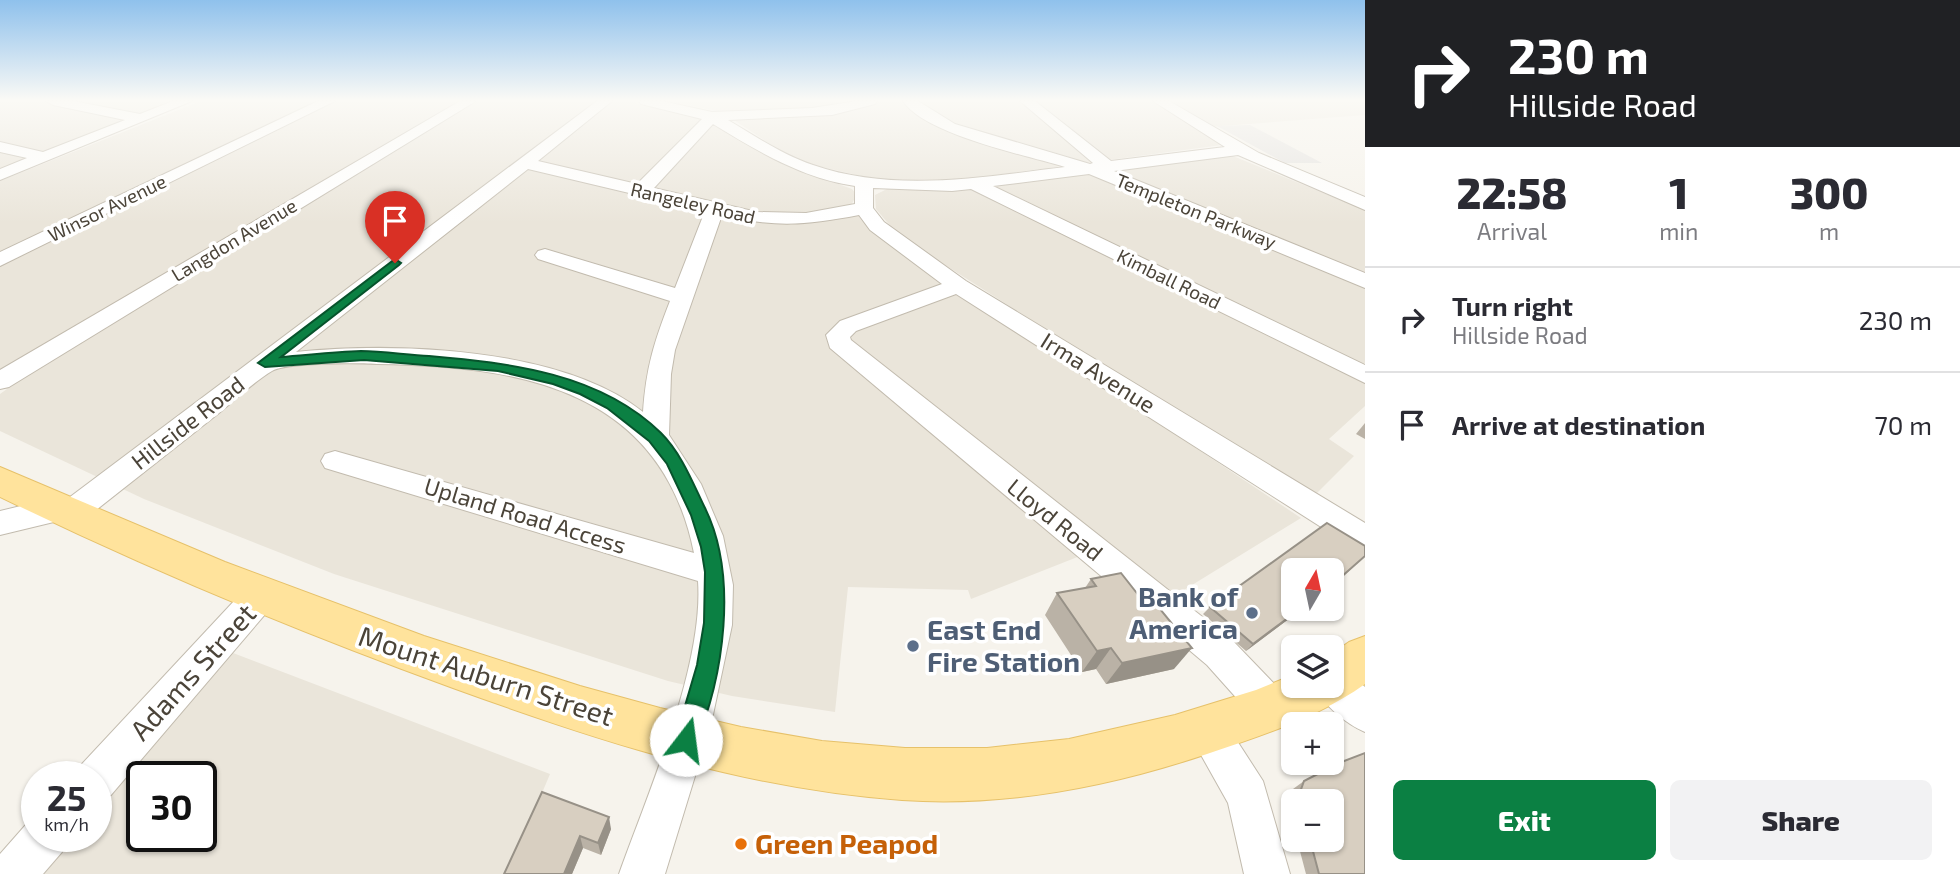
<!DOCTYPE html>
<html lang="en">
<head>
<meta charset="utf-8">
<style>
  body { margin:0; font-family:"Exo 2",sans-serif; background:#f2f2f3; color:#2b2b33; height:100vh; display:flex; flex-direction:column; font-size:26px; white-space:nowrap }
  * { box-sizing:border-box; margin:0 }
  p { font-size:23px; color:#7c7c81 }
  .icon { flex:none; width:38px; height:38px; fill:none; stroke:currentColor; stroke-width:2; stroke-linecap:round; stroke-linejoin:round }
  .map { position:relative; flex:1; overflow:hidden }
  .panel { display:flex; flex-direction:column; background:#fff; width:595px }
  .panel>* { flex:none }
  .top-card { background:#202124; color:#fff; overflow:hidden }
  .needle { width:46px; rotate:9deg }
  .fabs { position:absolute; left:1281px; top:558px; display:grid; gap:14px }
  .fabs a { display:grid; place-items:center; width:63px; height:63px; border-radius:10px; background:#fff; box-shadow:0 2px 5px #0004; font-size:35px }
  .speed { position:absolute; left:21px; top:761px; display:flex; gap:14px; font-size:35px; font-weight:700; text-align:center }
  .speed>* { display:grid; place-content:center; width:91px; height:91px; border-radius:50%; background:#fff; box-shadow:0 2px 5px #0004; line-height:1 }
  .speed small { font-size:18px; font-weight:400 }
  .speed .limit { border:4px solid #111; border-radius:10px; background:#fff; color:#111 }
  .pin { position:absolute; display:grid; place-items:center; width:60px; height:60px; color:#fff; margin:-72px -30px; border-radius:50% 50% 50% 0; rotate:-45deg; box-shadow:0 0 7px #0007 }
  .pin .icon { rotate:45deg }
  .me { position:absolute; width:77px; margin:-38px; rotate:15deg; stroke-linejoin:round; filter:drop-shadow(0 0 5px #0008) }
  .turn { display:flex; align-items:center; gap:24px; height:147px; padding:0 28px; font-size:32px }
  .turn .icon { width:91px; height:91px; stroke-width:2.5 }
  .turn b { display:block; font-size:49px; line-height:60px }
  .eta { display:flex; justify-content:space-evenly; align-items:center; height:119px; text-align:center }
  .eta b { font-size:42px; font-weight:800; line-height:49px }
  .primary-button { display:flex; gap:14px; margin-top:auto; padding:14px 28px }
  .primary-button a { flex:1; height:80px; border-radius:10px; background:#0b8043; color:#fff; font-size:28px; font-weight:800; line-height:80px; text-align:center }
  .primary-button a+a { background:#f2f2f3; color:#2b2b33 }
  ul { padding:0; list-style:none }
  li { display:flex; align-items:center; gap:21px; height:105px; padding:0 28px; border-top:2px solid #e1e1e2 }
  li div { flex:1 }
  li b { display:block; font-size:26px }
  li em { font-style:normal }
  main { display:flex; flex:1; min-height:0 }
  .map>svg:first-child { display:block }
  .residential { fill:#eae5da; fill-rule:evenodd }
  .parking { fill:#e5e3e0 }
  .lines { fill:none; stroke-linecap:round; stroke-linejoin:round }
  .minor-casing { stroke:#c2bbae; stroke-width:2 }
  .major-casing { stroke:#e6c16a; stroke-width:2 }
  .minor { fill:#fff; fill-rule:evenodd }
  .major { fill:#ffe39c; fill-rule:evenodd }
  .wall { fill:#bab2a6 }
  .shaded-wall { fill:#979187 }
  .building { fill:#d8cfc1; stroke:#979187; stroke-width:2 }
  .route { fill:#0b8043; stroke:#07532c; stroke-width:2 }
  .service-dot { fill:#5c6f8a; stroke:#fff; stroke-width:2.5 }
  .food-dot { fill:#e8710a; stroke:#fff; stroke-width:2.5 }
  .labels { text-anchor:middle; stroke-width:7; stroke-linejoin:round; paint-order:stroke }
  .far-street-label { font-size:19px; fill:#4b4439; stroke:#fff }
  .street-label { font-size:23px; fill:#4b4439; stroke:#fff }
  .near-service-label { font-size:28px; font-weight:bold; fill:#4e5e75; stroke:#fff; text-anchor:end }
  .near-street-label { font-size:28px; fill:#4b4439; stroke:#fff }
  .near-food-label { font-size:28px; font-weight:bold; fill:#c56008; stroke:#fff; text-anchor:start }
</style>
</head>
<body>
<main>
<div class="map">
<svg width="1365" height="874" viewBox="0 0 1365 874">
  <rect width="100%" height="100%" fill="#f6f3ec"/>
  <g class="residential">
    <path d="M0 101H177L0 172Z"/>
    <path d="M201 101H627L700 117 797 169 852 189 857 195 851 205 878 236 1301 518 1145 614 1080 556 971 599 968 590 848 587 835 712 732 696 668 681 334 574 144 499 0 431V394L7 389 0 387V181Z"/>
    <path d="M668 101H1155L1222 145 965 179 924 181 870 178 813 165 782 152 722 112Z"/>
    <path d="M1168 101H1361L1365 102V115L1209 127Z"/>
    <path d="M1233 156 1365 210V363L1351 374 1365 382V406L1329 439 1354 456 1316 494 1097 362 898 235 876 209 875 195 887 189 976 188Z"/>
    <path d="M199 640 550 774 508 874H0L37 836H96V777ZM142 777H201V836H142Z"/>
  </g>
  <path class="parking" d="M1250 125 1322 163H1285L1217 126Z"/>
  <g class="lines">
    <g class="minor-casing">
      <g id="minor">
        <path d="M46 101H73L140 114 173 101H192L0 180V169L27 158 0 152V142L43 152 125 120 53 105Z"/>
        <path d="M318 101H335L0 266V252Z"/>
        <path d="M460 101H476L9 387 0 389V370Z"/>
        <path d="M597 101H612L538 161 637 184 702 119 641 104 639 101H662L712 112 812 108 857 101H877L875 104 832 115 728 120C755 136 783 155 813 165 894 193 982 177 1065 167 1025 155 924 134 903 101H918L955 124 1090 164 1093 163 1020 101H1035L1111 161 1225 147 1153 101H1169L1259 153 1365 197V210L1238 155 1114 171 1365 273V288L1089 174 993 186 1365 365V383L971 189 952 191 873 188V208L884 222 966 281 1365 523V552L1354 548 956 294 856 331 850 337 851 340 1233 641 1285 695 1290 708 1285 721 1271 727 1257 721 1207 665 830 348 826 335 840 321 942 284 870 230 859 215C807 225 775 228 722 215L675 350 671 374 669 435 701 484 723 536 733 585 732 625 711 724 665 874H619C648 793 704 665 698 581L325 468 321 461 325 454 335 451 694 553C661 389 521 366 377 364 357 363 288 362 272 371 252 383 233 402 214 417 170 452 125 487 81 522L70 526 58 521 0 535V511L58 497 66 500ZM713 124C759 152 802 178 855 186V204L806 213 757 212 654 188ZM528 169 705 211 675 288 545 249 538 251 535 255 538 259 670 301C654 342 646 368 643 412 561 347 396 342 296 352Z"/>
        <path d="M261 581 273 585 278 595 273 605 111 795 96 801V777H76L81 765 249 585Z"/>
        <path d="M1332 665 1345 670 1365 687V732C1346 724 1323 705 1315 686H1332Z"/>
        <path d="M1207 711 1221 716 1263 781 1290 874H1244L1228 803 1187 730 1193 716Z"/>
        <path d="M37 818V836H68L62 852 43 874H0V854L30 820Z"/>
      </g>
    </g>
    <g class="major-casing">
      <path id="major" d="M0 467 225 562 424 636 580 686 660 708 741 727 822 741 905 748H987L1069 739 1175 715 1256 690 1293 675V686H1332V654L1349 642 1365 636V684C1319 717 1261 736 1207 754 1109 787 1006 807 902 800 746 789 599 741 453 688 299 632 148 569 0 497Z"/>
    </g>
    <use href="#minor" class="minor"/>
    <use href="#major" class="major"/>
  </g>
  <g class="wall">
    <path d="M1365 423V439L1356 434Z"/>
    <path d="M1365 556 1332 587V570L1293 609H1302L1246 651 1203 614 1210 607Z"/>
    <path d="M1091 579 1174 669 1106 684 1096 669 1082 672 1045 615 1057 593 1085 588Z"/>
    <path d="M1365 753V874H1306L1297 840H1332V802H1293V828L1287 805 1293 789 1304 781 1339 763Z"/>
    <path d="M542 792 611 829 601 855 583 848 572 874H504Z"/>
  </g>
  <g class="shaded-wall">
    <path d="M1300 609H1302L1246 651 1253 644Z"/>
    <path d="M1111 648 1096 669 1082 672 1097 651Z"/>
    <path d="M1192 648 1174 669 1106 684 1122 663Z"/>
    <path d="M609 817 611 829 601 855 598 843Z"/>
    <path d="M580 836 583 848 572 874H564Z"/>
  </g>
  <g class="building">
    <path d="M1327 523 1365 546V556L1332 585V570H1293V609H1300L1253 644 1210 607Z"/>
    <path d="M1121 573 1147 606 1156 604 1192 648 1122 663 1111 648 1097 651 1057 593 1096 586 1091 579Z"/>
    <path d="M1365 753V874H1319L1310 840H1332V802H1299L1298 798 1304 781 1339 763Z"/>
    <path d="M542 792 609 817 598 843 580 836 564 874H504Z"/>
  </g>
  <linearGradient id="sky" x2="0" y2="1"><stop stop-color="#8fc1ec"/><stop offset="0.45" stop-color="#fbfaf6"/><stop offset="1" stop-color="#fbfaf6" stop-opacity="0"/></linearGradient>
  <rect width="1365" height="223" fill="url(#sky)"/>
  <path class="route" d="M395 259 401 263 399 265 281 357C308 355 334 352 361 351 383 351 407 355 429 356 510 363 600 373 661 433 681 453 692 481 704 506 739 575 724 678 694 747L686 751 678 747 675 740 697 665 704 623 705 572 701 547 691 515 667 464 649 441 607 408 580 394 553 384 498 371 364 360 265 367 258 363Z"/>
  <g class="service-dot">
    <circle cx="1252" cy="613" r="7"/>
    <circle cx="913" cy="646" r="7"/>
  </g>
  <circle class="food-dot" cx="741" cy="844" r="7"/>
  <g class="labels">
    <g class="far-street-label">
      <text transform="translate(693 203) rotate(13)" y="7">Rangeley Road</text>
      <text transform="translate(107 208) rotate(-26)" y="7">Winsor Avenue</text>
      <text transform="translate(1196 211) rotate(22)" y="7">Templeton Parkway</text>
      <text transform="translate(234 240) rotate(-31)" y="7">Langdon Avenue</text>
      <text transform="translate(1169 279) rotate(26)" y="7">Kimball Road</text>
    </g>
    <g class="street-label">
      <text transform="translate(1098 373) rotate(32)" y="8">Irma Avenue</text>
      <text transform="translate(188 423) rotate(-38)" y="8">Hillside Road</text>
      <text transform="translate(525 516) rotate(17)" y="8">Upland Road Access</text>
      <text transform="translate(1055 520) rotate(39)" y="8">Lloyd Road</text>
    </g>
    <g class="near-service-label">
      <text x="1238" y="607">Bank of<tspan x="1238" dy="32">America</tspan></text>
      <text x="927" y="640" text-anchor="start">East End<tspan x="927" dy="32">Fire Station</tspan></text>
    </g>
    <g class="near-street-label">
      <text transform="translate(193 672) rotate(-48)" y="10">Adams Street</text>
      <text transform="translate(486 676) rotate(18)" y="10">Mount Auburn Street</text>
    </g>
    <g class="near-food-label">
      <text x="755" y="854">Green Peapod</text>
    </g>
  </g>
</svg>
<div class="fabs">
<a><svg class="needle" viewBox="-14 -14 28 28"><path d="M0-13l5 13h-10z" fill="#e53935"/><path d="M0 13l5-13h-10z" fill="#7c7c81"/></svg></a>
<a><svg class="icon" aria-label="layers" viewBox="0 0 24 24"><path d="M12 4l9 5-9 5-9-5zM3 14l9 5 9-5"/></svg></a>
<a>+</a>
<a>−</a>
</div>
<div class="speed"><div>25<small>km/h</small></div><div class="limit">30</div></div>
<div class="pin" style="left:395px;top:263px;background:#d93025"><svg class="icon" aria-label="arrive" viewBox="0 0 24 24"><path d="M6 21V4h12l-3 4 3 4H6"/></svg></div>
<svg class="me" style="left:686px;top:740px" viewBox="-20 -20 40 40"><circle r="19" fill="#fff"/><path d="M0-13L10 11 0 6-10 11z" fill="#0b8043"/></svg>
</div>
<section class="panel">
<div class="top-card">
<div class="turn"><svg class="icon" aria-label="right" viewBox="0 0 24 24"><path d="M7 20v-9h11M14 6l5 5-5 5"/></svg><div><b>230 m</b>Hillside Road</div></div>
</div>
<div class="eta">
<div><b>22:58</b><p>Arrival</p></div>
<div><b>1</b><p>min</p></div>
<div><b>300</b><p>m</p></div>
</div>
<ul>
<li><svg class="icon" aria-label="right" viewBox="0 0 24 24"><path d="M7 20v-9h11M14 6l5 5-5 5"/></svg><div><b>Turn right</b><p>Hillside Road</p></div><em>230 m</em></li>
<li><svg class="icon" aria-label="arrive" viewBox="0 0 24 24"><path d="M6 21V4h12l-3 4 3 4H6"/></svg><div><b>Arrive at destination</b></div><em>70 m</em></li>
</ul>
<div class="primary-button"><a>Exit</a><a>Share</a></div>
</section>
</main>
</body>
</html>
